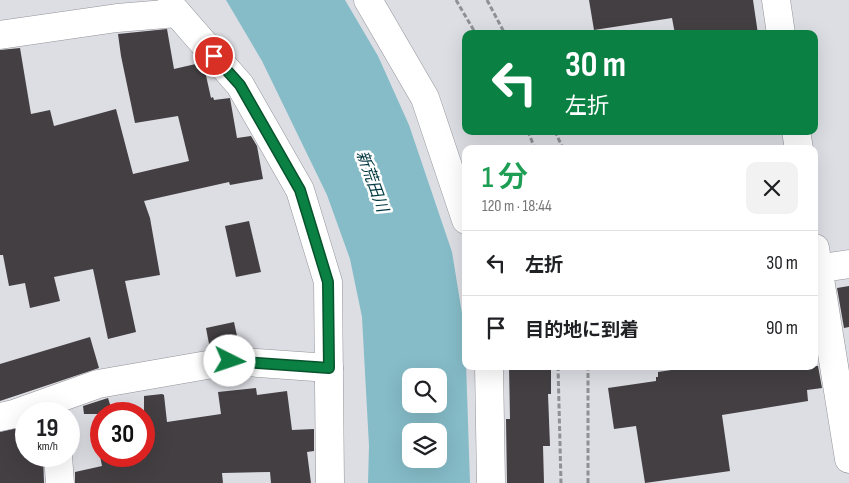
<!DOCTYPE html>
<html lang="ja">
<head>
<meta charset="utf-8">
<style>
  body { margin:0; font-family:"Sofia Sans Condensed","Noto Sans JP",sans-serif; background:#f2f2f2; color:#202124; height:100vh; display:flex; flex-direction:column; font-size:19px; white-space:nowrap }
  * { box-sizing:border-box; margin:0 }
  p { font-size:16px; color:#757577 }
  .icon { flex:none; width:28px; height:28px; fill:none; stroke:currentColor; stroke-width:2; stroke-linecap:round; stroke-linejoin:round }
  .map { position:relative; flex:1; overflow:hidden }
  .details { position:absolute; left:462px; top:145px; width:356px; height:225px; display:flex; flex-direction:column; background:#fff; border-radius:10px; box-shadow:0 5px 20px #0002 }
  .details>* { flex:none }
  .guide { position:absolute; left:462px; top:30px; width:356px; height:105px; border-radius:10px; box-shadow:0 5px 20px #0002; background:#0b8043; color:#fff; overflow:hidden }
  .buttons { position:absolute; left:402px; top:368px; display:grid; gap:10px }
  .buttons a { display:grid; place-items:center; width:45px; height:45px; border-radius:10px; background:#fff; box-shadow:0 5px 20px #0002; font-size:25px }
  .speed { position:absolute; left:15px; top:402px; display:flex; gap:10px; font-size:25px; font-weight:700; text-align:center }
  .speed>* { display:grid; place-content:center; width:65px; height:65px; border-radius:50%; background:#fff; box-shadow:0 5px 20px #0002; line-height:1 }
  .speed small { font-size:12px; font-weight:400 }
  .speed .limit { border:8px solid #d22; background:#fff; color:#111 }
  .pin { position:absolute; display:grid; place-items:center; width:42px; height:42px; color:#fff; margin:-21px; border:2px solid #fff; border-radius:50%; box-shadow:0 1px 5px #0007 }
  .me { position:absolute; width:55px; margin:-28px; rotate:94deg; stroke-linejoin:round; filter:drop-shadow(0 0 4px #0008) }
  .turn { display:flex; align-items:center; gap:18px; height:105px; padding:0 20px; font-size:22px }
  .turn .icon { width:65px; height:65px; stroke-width:2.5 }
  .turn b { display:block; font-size:35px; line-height:42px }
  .round { display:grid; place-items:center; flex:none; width:52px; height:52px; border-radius:10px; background:#f2f2f2 }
  .summary { display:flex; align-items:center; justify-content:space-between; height:85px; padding:0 20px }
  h1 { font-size:30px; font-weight:600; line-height:38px; color:#1e9e55 }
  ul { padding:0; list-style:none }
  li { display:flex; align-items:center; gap:15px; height:65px; padding:0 20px; border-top:1px solid #e0e0e0 }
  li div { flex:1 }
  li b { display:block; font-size:19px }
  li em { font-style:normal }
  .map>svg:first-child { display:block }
  .water { fill:#85bcc8; fill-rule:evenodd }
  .building { fill:#433f42 }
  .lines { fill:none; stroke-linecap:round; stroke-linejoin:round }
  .street-casing { stroke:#929399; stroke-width:29 }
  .path { stroke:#8f9094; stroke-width:3; stroke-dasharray:5 2.5; stroke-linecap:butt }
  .street { stroke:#fff; stroke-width:28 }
  .route-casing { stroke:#07532c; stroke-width:12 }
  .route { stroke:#0b8043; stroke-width:9 }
  .labels { text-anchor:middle; stroke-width:5; stroke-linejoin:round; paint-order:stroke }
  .water-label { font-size:16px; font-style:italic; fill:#013841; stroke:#fff }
</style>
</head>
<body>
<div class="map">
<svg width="849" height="483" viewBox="0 0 849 483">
  <rect width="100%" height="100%" fill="#dddee4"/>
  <path class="water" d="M226 0H345L378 56 409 125 452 252 465 332 470 483H368L369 446 362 317 350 259 327 195 262 61ZM411 376H439V404H411ZM411 431H439V459H411Z"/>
  <g class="building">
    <path d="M589 0H753L758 34H675L672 18 594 30Z"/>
    <path d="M167 29 174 69 200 63 202 72 205 71 211 98 213 97 214 100 230 98 237 138 251 136 257 146 263 179 230 185 229 182 144 201 150 218 160 275 125 281 136 332 108 339 93 269 54 277 60 301 30 308 25 283 9 286 3 255H0V50L20 48 31 114 50 110 54 126 116 109 133 174 189 161 178 116 135 123 121 56 118 34Z"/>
    <path d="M249 221 261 272 236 277 225 226Z"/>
    <path d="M849 286V327L844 328 837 288Z"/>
    <path d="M234 322 239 345 210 349 206 328Z"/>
    <path d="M90 337 99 368 0 401V364Z"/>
    <path d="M509 366H551V394H548L550 446H543L544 483H507L506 419H510Z"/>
    <path d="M698 366H818L822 388 807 390 808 401 722 415 730 471 645 483 636 426 614 429 608 388 656 381V377H658V372Z"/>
    <path d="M256 388 257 395 287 391 292 430 314 429V451L307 452 311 483H271L270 472 222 473 223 483H75V472L102 466 100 456H144V396L162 394 164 395 167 422 221 414 218 392Z"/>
    <path d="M108 398 113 414H84L83 406Z"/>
    <path d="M26 426V456H43L44 483H0V432Z"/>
  </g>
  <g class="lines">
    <g class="street-casing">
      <g id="street">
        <path d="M368 0 425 98 466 220"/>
        <path d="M776 0 781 34"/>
        <path d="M171 6 240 85 300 190 328 282 330 483"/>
        <path d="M0 35 117 18 177 13"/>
        <path d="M796 131 799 149"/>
        <path d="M815 248 849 459"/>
        <path d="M815 269 849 264"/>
        <path d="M489 366 491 483"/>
        <path d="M0 417 14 414 98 384 230 361 329 368"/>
        <path d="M58 456 60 483"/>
      </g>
    </g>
    <g class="path">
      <path d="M456 0 476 34"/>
      <path d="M487 0 505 34"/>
      <path d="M528 131 535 149"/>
      <path d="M555 131 563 149"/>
      <path d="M558 366 561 483"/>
      <path d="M588 483V366"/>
    </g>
    <use href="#street" class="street"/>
  </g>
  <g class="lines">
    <g class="route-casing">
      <path id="route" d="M214 56 240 85 300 190 328 282 329 368 230 361"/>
    </g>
    <use href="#route" class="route"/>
  </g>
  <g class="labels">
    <g class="water-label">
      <text transform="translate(373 181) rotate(70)" y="6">新荒田川</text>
    </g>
  </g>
</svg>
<div class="buttons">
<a><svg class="icon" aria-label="search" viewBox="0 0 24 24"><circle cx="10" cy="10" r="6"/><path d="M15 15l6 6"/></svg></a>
<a><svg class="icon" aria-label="layers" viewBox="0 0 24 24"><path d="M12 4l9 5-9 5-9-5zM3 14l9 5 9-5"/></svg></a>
</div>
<div class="speed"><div>19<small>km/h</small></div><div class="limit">30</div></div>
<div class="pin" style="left:214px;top:56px;background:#d93025"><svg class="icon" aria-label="arrive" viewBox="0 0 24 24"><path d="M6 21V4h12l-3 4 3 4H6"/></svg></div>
<svg class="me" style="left:230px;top:361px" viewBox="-20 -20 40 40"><circle r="19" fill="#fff"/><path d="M0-13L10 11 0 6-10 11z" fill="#0b8043"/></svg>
<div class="guide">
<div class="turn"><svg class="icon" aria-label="left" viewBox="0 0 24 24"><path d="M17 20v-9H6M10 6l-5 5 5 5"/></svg><div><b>30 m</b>左折</div></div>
</div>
<section class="details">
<div class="summary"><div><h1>1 分</h1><p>120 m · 18:44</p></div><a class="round"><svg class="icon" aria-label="close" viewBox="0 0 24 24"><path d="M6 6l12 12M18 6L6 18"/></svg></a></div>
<ul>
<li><svg class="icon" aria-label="left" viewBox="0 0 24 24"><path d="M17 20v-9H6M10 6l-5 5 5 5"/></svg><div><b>左折</b></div><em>30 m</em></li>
<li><svg class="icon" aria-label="arrive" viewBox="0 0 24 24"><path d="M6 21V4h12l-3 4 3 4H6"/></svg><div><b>目的地に到着</b></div><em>90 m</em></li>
</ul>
</section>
</div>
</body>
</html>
